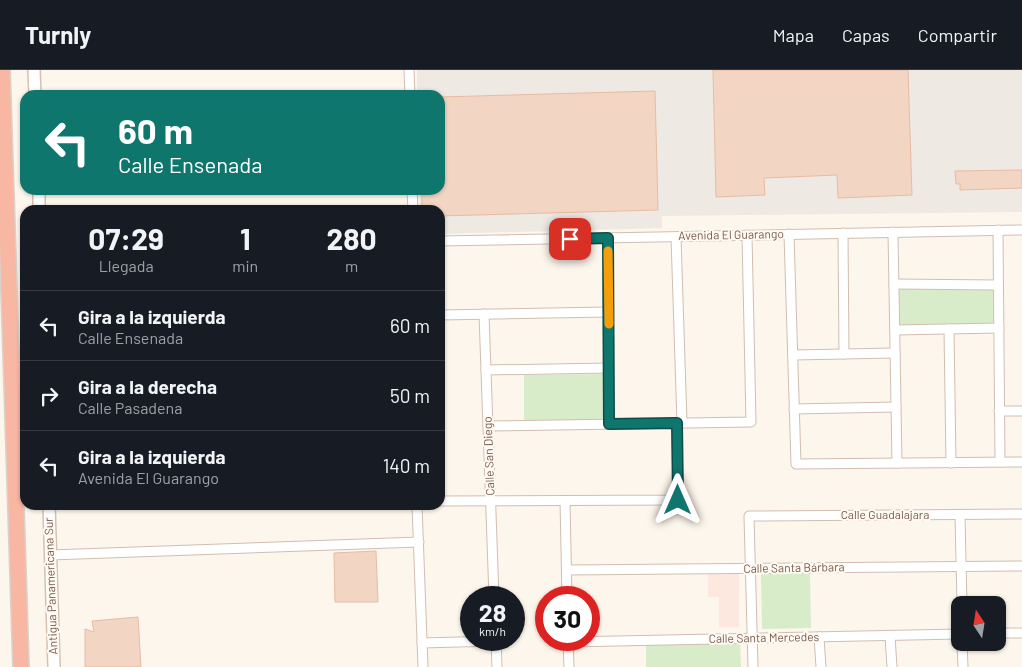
<!DOCTYPE html>
<html lang="es">
<head>
<meta charset="utf-8">
<style>
  body { margin:0; font-family:Barlow,sans-serif; background:#20242c; color:#f1f3f6; height:100vh; display:flex; flex-direction:column; font-size:19px; white-space:nowrap }
  * { box-sizing:border-box; margin:0 }
  p { font-size:16px; color:#9ea1a6 }
  .icon { flex:none; width:28px; height:28px; fill:none; stroke:currentColor; stroke-width:2; stroke-linecap:round; stroke-linejoin:round }
  .map { position:relative; flex:1; overflow:hidden }
  .panel { position:absolute; left:20px; top:135px; width:425px; height:305px; display:flex; flex-direction:column; background:#171b24; border-radius:15px; box-shadow:0 1px 4px #0004 }
  .panel>* { flex:none }
  .top-card { position:absolute; left:20px; top:20px; width:425px; height:105px; border-radius:15px; box-shadow:0 1px 4px #0004; background:#0f766e; color:#fff; overflow:hidden }
  .needle { width:32px; rotate:348deg }
  .controls { position:absolute; left:951px; top:526px; display:grid; gap:10px }
  .controls a { display:grid; place-items:center; width:55px; height:55px; border-radius:10px; background:#171b24; box-shadow:0 1px 4px #0004; font-size:25px }
  .speed { position:absolute; left:460px; top:516px; display:flex; gap:10px; font-size:25px; font-weight:700; text-align:center }
  .speed>* { display:grid; place-content:center; width:65px; height:65px; border-radius:50%; background:#171b24; box-shadow:0 1px 4px #0004; line-height:1 }
  .speed small { font-size:12px; font-weight:400 }
  .speed .limit { border:8px solid #d22; background:#fff; color:#111 }
  .pin { position:absolute; display:grid; place-items:center; width:42px; height:42px; color:#fff; margin:-21px; border-radius:10px; box-shadow:0 2px 8px #0006 }
  .me { position:absolute; width:55px; margin:-28px; rotate:0deg; stroke-linejoin:round; filter:drop-shadow(0 0 4px #0008) }
  .turn { display:flex; align-items:center; gap:18px; height:105px; padding:0 15px; font-size:22px }
  .turn .icon { width:65px; height:65px; stroke-width:2.5 }
  .turn b { display:block; font-size:35px; line-height:42px }
  .eta { display:flex; justify-content:space-evenly; align-items:center; height:85px; text-align:center }
  .eta b { font-size:30px; font-weight:700; line-height:35px }
  ul { padding:0; list-style:none }
  li { display:flex; align-items:center; gap:15px; height:70px; padding:0 15px; border-top:1px solid #363941 }
  li div { flex:1 }
  li b { display:block; font-size:19px }
  li em { font-style:normal }
  header { display:flex; align-items:center; gap:30px; box-sizing:border-box; height:70px; padding:0 25px; background:#171b24; border-bottom:1px solid #363941 }
  header strong { font-size:24px }
  nav { display:flex; gap:28px; margin-inline-start:auto; font-size:18px }
  .map>svg:first-child { display:block }
  .commercial { fill:#fde8e0 }
  .industrial { fill:#efe9e4 }
  .green { fill:#d8ecc9 }
  .building { fill:#f3d5c3; stroke:#e6bba3 }
  .lines { fill:none; stroke-linecap:round; stroke-linejoin:round }
  .minor-casing { stroke:#d1beb0; stroke-width:11 }
  .secondary-casing { stroke:#d6c0b0; stroke-width:14 }
  .motorway-casing { stroke:#dad1cd; stroke-width:18 }
  .minor { stroke:#fff; stroke-width:9 }
  .secondary { stroke:#fff; stroke-width:11 }
  .motorway { stroke:#f7b7a3; stroke-width:15 }
  .route-casing { stroke:#0a4d48; stroke-width:12 }
  .route { stroke:#0f766e; stroke-width:9 }
  .slow { stroke:#f59e0b; stroke-width:9 }
  .labels { text-anchor:middle; stroke-width:4; stroke-linejoin:round; paint-order:stroke }
  .street-label { font-size:12px; fill:#7a5c4d; stroke:#fffaf3 }
</style>
</head>
<body>
<header>
<strong>Turnly</strong>
<nav><a>Mapa</a><a>Capas</a><a>Compartir</a></nav>
</header>
<div class="map">
<svg width="1022" height="597" viewBox="0 0 1022 597">
  <rect width="100%" height="100%" fill="#fdf6ec"/>
  <path class="commercial" d="M739 503V557H719V527H708V504Z"/>
  <path class="industrial" d="M417 0H1022V142L662 146V158L440 164V140H420L419 120H440V25H417Z"/>
  <g class="green">
    <path d="M898 218H993L994 255 898 256Z"/>
    <path d="M604 304V351H524V305Z"/>
    <path d="M810 503 811 558 762 559 761 504Z"/>
    <path d="M740 573 741 597H646V575Z"/>
  </g>
  <g class="building">
    <path d="M713 0H908L912 125 838 128 837 105 764 108 765 125 716 127Z"/>
    <path d="M655 21 658 140 440 146V140H422V120H440V27Z"/>
    <path d="M1022 100V118L960 120V114H956L955 101Z"/>
    <path d="M376 481 378 532H335L334 483Z"/>
    <path d="M138 547 141 597H85V559L94 562 92 551Z"/>
  </g>
  <g class="lines">
    <g class="minor-casing">
      <g id="minor">
        <path d="M409 0 410 25"/>
        <path d="M412 120 413 140"/>
        <path d="M998 160 1000 392"/>
        <path d="M893 162 897 393"/>
        <path d="M843 163 844 284"/>
        <path d="M789 164 796 394 1022 392"/>
        <path d="M676 167 682 353"/>
        <path d="M608 168 609 354"/>
        <path d="M440 171 1022 160"/>
        <path d="M894 214 998 215"/>
        <path d="M484 244 494 528"/>
        <path d="M440 245 608 242"/>
        <path d="M949 259 951 393"/>
        <path d="M895 260 999 258"/>
        <path d="M793 285 895 283"/>
        <path d="M486 300 609 298"/>
        <path d="M794 339 896 337"/>
        <path d="M999 341H1022"/>
        <path d="M488 356 751 352 747 165"/>
        <path d="M440 431 678 430 677 353"/>
        <path d="M565 431 567 528"/>
        <path d="M417 435 423 597"/>
        <path d="M960 445 962 535"/>
        <path d="M50 485 419 472"/>
        <path d="M567 500 1022 496"/>
        <path d="M998 563H1022"/>
        <path d="M890 566 892 597"/>
        <path d="M819 567 821 597"/>
        <path d="M496 570 497 597"/>
        <path d="M568 570 569 597"/>
        <path d="M568 572 960 564"/>
        <path d="M962 572 963 597"/>
        <path d="M422 573 496 571"/>
        <path d="M753 597 749 446 1022 444"/>
      </g>
    </g>
    <g class="secondary-casing">
      <g id="secondary">
        <path d="M34 0 35 25"/>
        <path d="M39 120V140"/>
        <path d="M49 435 54 597"/>
      </g>
    </g>
    <g class="motorway-casing">
      <path id="motorway" d="M2 0 21 597"/>
    </g>
    <use href="#minor" class="minor"/>
    <use href="#secondary" class="secondary"/>
    <use href="#motorway" class="motorway"/>
  </g>
  <g class="lines">
    <g class="route-casing">
      <path id="route" d="M570 169 608 168 609 354 677 353 678 430"/>
    </g>
    <use href="#route" class="route"/>
    <path class="slow" d="M608 181 609 254"/>
  </g>
  <g class="labels">
    <g class="street-label">
      <text transform="translate(731 165) rotate(-1)" y="4">Avenida El Guarango</text>
      <text transform="translate(489 386) rotate(-92)" y="4">Calle San Diego</text>
      <text x="885" y="449">Calle Guadalajara</text>
      <text transform="translate(794 498) rotate(-1)" y="4">Calle Santa Bárbara</text>
      <text transform="translate(51 516) rotate(-92)" y="4">Antigua Panamericana Sur</text>
      <text transform="translate(764 568) rotate(-1)" y="4">Calle Santa Mercedes</text>
    </g>
  </g>
</svg>
<div class="controls">
<a><svg class="needle" viewBox="-14 -14 28 28"><path d="M0-13l5 13h-10z" fill="#e53935"/><path d="M0 13l5-13h-10z" fill="#9ea1a6"/></svg></a>
</div>
<div class="speed"><div>28<small>km/h</small></div><div class="limit">30</div></div>
<div class="pin" style="left:570px;top:169px;background:#d93025"><svg class="icon" aria-label="arrive" viewBox="0 0 24 24"><path d="M6 21V4h12l-3 4 3 4H6"/></svg></div>
<svg class="me" style="left:678px;top:430px" viewBox="-20 -20 40 40"><path d="M0-17L14 15 0 8-14 15z" fill="#0f766e" stroke="#fff" stroke-width="4"/></svg>
<div class="top-card">
<div class="turn"><svg class="icon" aria-label="left" viewBox="0 0 24 24"><path d="M17 20v-9H6M10 6l-5 5 5 5"/></svg><div><b>60 m</b>Calle Ensenada</div></div>
</div>
<section class="panel">
<div class="eta">
<div><b>07:29</b><p>Llegada</p></div>
<div><b>1</b><p>min</p></div>
<div><b>280</b><p>m</p></div>
</div>
<ul>
<li><svg class="icon" aria-label="left" viewBox="0 0 24 24"><path d="M17 20v-9H6M10 6l-5 5 5 5"/></svg><div><b>Gira a la izquierda</b><p>Calle Ensenada</p></div><em>60 m</em></li>
<li><svg class="icon" aria-label="right" viewBox="0 0 24 24"><path d="M7 20v-9h11M14 6l5 5-5 5"/></svg><div><b>Gira a la derecha</b><p>Calle Pasadena</p></div><em>50 m</em></li>
<li><svg class="icon" aria-label="left" viewBox="0 0 24 24"><path d="M17 20v-9H6M10 6l-5 5 5 5"/></svg><div><b>Gira a la izquierda</b><p>Avenida El Guarango</p></div><em>140 m</em></li>
</ul>
</section>
</div>
</body>
</html>
